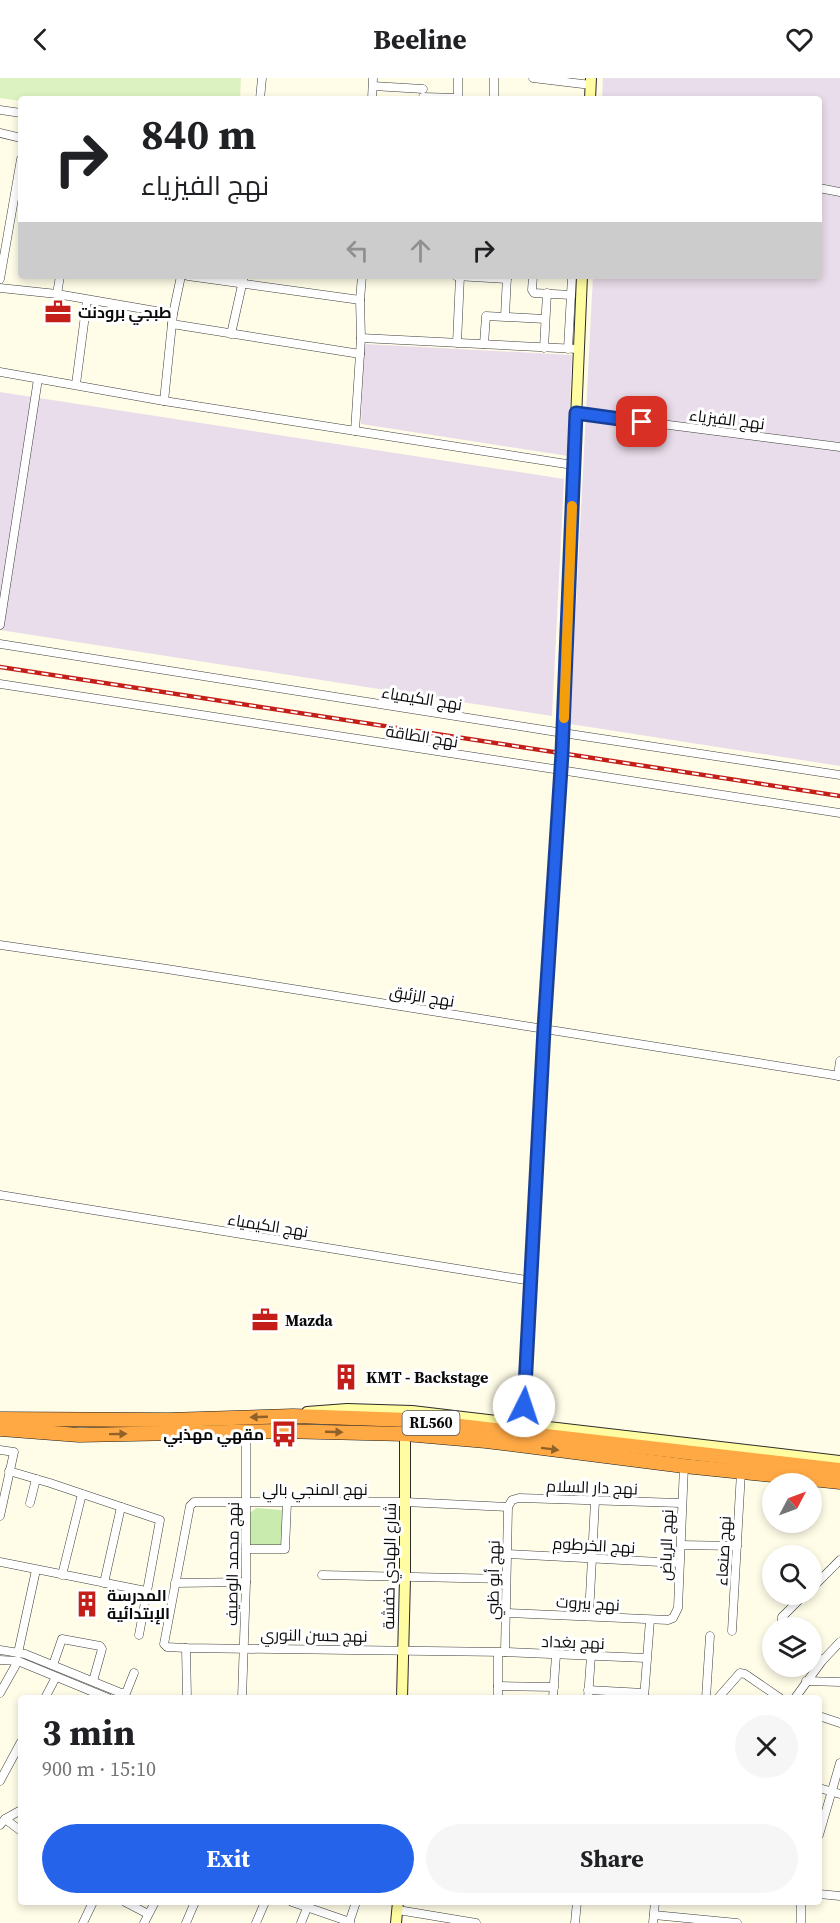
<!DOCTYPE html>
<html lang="en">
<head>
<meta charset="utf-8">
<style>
  body { margin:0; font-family:"Source Serif 4",Cairo,serif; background:#f6f6f6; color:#202124; height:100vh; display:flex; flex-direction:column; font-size:22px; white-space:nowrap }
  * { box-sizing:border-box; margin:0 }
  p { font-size:20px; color:#757577 }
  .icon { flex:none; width:33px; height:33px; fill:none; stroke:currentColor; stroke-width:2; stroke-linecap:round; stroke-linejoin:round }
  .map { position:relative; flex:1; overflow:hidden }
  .drawer { position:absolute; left:18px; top:1617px; width:804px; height:210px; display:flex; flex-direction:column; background:#fff; border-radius:6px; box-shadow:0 3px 9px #0003 }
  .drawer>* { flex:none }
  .hud { position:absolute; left:18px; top:18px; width:804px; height:183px; border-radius:6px; box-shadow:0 3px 9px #0003; background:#fff; color:#202124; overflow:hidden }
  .needle { width:39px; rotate:49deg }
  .tools { position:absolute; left:762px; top:1395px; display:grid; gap:12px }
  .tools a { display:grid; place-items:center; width:60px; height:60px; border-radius:50%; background:#fff; box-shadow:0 3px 9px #0003; font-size:30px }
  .pin { position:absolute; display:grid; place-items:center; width:51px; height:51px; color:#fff; margin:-26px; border-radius:12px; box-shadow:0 3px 9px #0006 }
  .me { position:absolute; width:66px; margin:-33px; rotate:4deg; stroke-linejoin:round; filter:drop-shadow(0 0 4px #0008) }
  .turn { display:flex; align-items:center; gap:21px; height:126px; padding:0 24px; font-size:27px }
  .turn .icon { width:78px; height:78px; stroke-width:2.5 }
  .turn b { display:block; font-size:42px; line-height:51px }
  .lanes { display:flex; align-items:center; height:57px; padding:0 24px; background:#0003; justify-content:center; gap:30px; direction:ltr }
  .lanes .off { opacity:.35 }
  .round { display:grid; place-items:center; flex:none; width:63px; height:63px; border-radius:32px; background:#f6f6f6 }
  .summary { display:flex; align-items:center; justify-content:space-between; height:102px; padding:0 24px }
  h1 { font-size:36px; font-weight:700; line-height:45px }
  .primary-button { display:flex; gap:12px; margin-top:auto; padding:12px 24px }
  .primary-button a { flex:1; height:69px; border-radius:36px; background:#2563eb; color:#fff; font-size:24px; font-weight:700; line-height:69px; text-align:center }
  .primary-button a+a { background:#f6f6f6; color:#202124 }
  header { display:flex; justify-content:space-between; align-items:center; height:78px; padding:0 24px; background:#fff; font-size:27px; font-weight:700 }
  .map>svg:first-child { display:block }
  .industrial { fill:#eaddeb }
  .green { fill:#c9ecae }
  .pitch { fill:#ddf2c1 }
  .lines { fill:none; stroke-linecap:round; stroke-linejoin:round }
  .street-casing { stroke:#3d3d3d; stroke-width:9 }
  .secondary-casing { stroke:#2c2c2c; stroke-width:12 }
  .highway-casing { stroke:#1b1b1b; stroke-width:15 }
  .street { stroke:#fff; stroke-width:8 }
  .secondary { stroke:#fffca2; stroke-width:10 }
  .highway { stroke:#ffa945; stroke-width:14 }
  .rail-casing { stroke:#c41e18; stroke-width:4.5 }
  .rail { stroke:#fff; stroke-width:2; stroke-dasharray:7; stroke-linecap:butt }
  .oneway { fill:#91612a }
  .route-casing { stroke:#184099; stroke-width:15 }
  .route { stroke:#2563eb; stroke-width:10 }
  .slow { stroke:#f59e0b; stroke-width:10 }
  .labels { text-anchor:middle; stroke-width:6; stroke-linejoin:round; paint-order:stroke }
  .shield { fill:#fff; stroke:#545454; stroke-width:1.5 }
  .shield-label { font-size:15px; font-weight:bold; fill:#0a0a0a }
  .poi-label { font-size:16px; font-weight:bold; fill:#0a0a0a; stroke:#fff; text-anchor:start }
  .street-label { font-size:16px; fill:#0a0a0a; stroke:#fff }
</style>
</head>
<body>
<header><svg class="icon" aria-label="back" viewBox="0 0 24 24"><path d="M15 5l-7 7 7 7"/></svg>Beeline<svg class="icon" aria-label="heart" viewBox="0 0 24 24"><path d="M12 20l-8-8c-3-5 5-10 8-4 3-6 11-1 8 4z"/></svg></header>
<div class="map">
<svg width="840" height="1845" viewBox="0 0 840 1845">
  <rect width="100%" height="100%" fill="#fffce7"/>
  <g class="industrial">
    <path d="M603 0H840V688L570 646 593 198H819V21H602Z"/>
    <path d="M364 266 572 277 568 378 361 346Z"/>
    <path d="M0 314 564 401 552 638 0 552Z"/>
  </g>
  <path class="green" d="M256 1430 282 1432V1465L279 1469 249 1467 250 1435Z"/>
  <path class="pitch" d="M0 0H241L240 21H21V23L0 20Z"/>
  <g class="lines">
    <g class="street-casing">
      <g id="street">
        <path d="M533 0 591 7"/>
        <path d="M373 8 423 11"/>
        <path d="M423 19 458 20"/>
        <path d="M260 21 262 0"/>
        <path d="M372 21 373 0"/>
        <path d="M458 21V0"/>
        <path d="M494 21V0"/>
        <path d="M0 32 21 35"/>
        <path d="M0 55 21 60"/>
        <path d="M819 110 840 114"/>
        <path d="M188 198 360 222"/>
        <path d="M456 198 507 201"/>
        <path d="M533 198 532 212 534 215 571 217"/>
        <path d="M0 201 21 81"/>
        <path d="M0 210 57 216 173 236"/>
        <path d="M57 216 60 198"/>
        <path d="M505 238 507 198"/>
        <path d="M172 246 360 276"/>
        <path d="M231 256 244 198"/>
        <path d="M361 260 578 271"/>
        <path d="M457 265 460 198"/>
        <path d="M484 266 486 238 545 241"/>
        <path d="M544 270 547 215"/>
        <path d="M568 271 572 198"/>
        <path d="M0 294 164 323 573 387"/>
        <path d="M76 306 87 222"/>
        <path d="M164 323 173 236 181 198"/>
        <path d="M576 335 840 369"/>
        <path d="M355 353 361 260 360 222 362 198"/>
        <path d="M0 547 38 301"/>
        <path d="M0 566 563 655 840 697"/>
        <path d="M0 606 840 735"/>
        <path d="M0 867 167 891 840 998"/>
        <path d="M838 998 840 983"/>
        <path d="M0 1117 532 1203"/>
        <path d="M0 1372 14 1374 0 1438"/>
        <path d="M9 1393 50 1405 160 1442 139 1557"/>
        <path d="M30 1425 36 1401"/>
        <path d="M508 1429 405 1424H194L190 1428 164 1566 167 1569 186 1570 505 1574 646 1580"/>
        <path d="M681 1467 737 1468"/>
        <path d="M246 1471H285L287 1424"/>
        <path d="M507 1476 679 1485"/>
        <path d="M0 1484 146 1513"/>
        <path d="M62 1497 82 1416"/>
        <path d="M322 1497 506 1501"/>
        <path d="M104 1505 121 1429"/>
        <path d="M175 1505 246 1504"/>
        <path d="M812 1510 840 1482"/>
        <path d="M507 1535 668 1542 673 1540 678 1530 684 1388"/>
        <path d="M589 1537 595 1423"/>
        <path d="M782 1550V1539L805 1516"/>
        <path d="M732 1553 741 1394"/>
        <path d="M186 1570 187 1620"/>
        <path d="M0 1572 25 1576 121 1615H126L134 1595"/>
        <path d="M505 1574 508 1429 512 1422 519 1420 681 1425"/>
        <path d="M812 1574 822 1583"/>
        <path d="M18 1575 36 1492"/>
        <path d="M0 1582 18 1583 108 1620"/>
        <path d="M53 1587 62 1561 100 1568 102 1571 93 1603"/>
        <path d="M806 1603 840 1604"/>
        <path d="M498 1608 554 1609"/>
        <path d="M588 1612 644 1615"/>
        <path d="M0 1615 18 1583"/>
        <path d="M45 1620 56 1599"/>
        <path d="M242 1620 246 1504V1353"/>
        <path d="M498 1620V1575"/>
        <path d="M553 1620 556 1577"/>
        <path d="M588 1620 591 1578"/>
        <path d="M644 1620 650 1542"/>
        <path d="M706 1620 710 1558"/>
        <path d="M718 1620 740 1595 745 1596 780 1620"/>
        <path d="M795 1620 822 1583 840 1564"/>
        <path d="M819 1638 840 1645"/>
        <path d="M0 1703 21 1664"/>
        <path d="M819 1710 840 1716"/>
        <path d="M5 1741 21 1753"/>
        <path d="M0 1747 5 1741 21 1732"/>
        <path d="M819 1757 840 1685"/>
        <path d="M819 1816 840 1818"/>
        <path d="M125 1824 148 1836"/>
        <path d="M292 1824 350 1844"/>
        <path d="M801 1824V1845"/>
        <path d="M398 1832 476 1845"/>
        <path d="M654 1837 737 1845"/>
        <path d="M83 1845 93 1824"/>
        <path d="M144 1845 155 1824"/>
        <path d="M186 1845 195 1824"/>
        <path d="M256 1845 265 1824"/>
        <path d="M301 1845 307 1830"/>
        <path d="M349 1845 356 1824"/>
        <path d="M575 1845 577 1824"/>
        <path d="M653 1845 655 1824"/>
      </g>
    </g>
    <g class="secondary-casing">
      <g id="secondary">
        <path d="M590 21 591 0"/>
        <path d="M307 1334 347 1331 412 1333 840 1383"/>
        <path d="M514 1345 524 1328 544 951 562 675 582 198"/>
        <path d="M402 1620 405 1500V1356"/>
        <path d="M396 1845 398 1824"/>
      </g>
    </g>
    <g class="highway-casing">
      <g id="highway">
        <path d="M0 1341 168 1342 293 1338 409 1342 840 1392"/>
        <path d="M0 1351 79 1357 279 1353 405 1356 486 1363 684 1388 840 1404"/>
      </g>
    </g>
    <use href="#street" class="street"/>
    <use href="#secondary" class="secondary"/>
    <use href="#highway" class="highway"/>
    <g class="rail-casing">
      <path id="rail" d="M0 589 840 718"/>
    </g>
    <use href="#rail" class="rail"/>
  </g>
  <defs><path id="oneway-solid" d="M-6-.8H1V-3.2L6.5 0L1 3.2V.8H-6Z" transform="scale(1.5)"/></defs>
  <g class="oneway">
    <use href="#oneway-solid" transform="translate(259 1339) rotate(178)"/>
    <use href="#oneway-solid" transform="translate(334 1354) rotate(2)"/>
    <use href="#oneway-solid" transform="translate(118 1356) rotate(-1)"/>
    <use href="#oneway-solid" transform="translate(550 1371) rotate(7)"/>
  </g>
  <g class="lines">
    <g class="route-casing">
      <path id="route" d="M524 1328 544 951 562 675 576 335 642 344"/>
    </g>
    <use href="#route" class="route"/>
    <path class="slow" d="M564 640 572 428"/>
  </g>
  <defs>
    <g id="office-bare" transform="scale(2.07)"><path d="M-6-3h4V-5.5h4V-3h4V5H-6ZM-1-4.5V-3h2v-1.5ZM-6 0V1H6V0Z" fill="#c41e18" stroke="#fff" stroke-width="2.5" paint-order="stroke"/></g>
    <g id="building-bare" transform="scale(2.07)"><path d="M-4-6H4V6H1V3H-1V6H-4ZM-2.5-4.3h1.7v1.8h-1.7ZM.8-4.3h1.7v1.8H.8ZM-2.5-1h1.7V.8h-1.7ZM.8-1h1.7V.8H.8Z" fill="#c41e18" stroke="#fff" stroke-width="2.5" paint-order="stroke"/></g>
    <g id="bus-bare" transform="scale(2.07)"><path d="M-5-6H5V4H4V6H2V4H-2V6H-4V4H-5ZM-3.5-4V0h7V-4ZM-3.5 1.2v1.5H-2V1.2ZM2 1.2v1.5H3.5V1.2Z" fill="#c41e18" stroke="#fff" stroke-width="2.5" paint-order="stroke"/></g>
  </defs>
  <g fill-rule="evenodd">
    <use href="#office-bare" x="58" y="234"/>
    <use href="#office-bare" x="265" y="1242"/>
    <use href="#building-bare" x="346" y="1299"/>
    <use href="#bus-bare" x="284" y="1356"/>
    <use href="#building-bare" x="87" y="1526"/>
  </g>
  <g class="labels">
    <rect class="shield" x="402.5" y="1333" width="57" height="24" rx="4.5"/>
    <g class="shield-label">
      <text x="431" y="1350">RL560</text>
    </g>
    <g class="poi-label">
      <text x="78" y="240">طبجي برودنت</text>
      <text x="285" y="1248">Mazda</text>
      <text x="366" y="1305">KMT - Backstage</text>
      <text x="264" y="1362" text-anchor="end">مقهي مهذبي</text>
      <text x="107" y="1523">المدرسة<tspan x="107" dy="18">الإبتدائية</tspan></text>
    </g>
    <g class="street-label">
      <text transform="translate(727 341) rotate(7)" y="6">نهج الفيزياء</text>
      <text transform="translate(422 620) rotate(9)" y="6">نهج الكيمياء</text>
      <text transform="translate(422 658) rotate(9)" y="6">نهج الطاقة</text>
      <text transform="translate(422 918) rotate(9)" y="6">نهج الزئبق</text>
      <text transform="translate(268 1147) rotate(9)" y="6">نهج الكيمياء</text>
      <text transform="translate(592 1409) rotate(2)" y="6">نهج دار السلام</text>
      <text x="315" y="1417">نهج المنجي بالي</text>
      <text transform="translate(594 1467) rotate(3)" y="6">نهج الخرطوم</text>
      <text transform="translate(666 1467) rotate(-88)" y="6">نهج الرياض</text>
      <text transform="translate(723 1473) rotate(-87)" y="6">نهج صنعاء</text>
      <text transform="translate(232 1486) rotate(-89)" y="6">نهج محمد الوصيف</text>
      <text transform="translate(389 1488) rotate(-89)" y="6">شارع الهادي خفشة</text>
      <text transform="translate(493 1502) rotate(-89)" y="6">نهج أبو ظبي</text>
      <text transform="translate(588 1525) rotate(3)" y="6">نهج بيروت</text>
      <text transform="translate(314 1557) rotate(1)" y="6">نهج حسن النوري</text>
      <text transform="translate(573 1564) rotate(2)" y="6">نهج بغداد</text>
    </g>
  </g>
</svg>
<div class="tools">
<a><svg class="needle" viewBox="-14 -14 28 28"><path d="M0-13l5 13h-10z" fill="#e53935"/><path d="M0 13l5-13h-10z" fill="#757577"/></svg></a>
<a><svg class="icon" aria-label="search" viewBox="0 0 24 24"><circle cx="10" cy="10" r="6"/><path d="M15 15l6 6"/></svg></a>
<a><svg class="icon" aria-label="layers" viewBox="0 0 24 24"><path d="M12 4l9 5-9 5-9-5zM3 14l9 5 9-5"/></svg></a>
</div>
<div class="pin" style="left:642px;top:344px;background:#d93025"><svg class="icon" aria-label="arrive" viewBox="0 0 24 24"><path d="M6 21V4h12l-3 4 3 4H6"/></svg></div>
<svg class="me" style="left:524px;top:1328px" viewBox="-20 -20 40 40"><circle r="19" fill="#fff"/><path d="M0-13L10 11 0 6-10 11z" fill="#2563eb"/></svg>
<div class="hud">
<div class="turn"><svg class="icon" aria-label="right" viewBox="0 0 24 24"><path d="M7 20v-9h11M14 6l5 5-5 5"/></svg><div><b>840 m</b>نهج الفيزياء</div></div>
<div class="lanes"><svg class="icon off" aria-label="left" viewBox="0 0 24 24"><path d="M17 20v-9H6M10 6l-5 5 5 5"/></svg><svg class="icon off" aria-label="ahead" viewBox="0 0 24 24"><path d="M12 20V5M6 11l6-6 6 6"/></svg><svg class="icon" aria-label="right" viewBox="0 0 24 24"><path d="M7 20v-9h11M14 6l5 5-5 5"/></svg></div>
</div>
<section class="drawer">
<div class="summary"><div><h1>3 min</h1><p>900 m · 15:10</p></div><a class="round"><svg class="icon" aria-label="close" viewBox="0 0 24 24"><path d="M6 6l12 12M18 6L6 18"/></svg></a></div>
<div class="primary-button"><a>Exit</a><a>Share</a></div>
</section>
</div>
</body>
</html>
